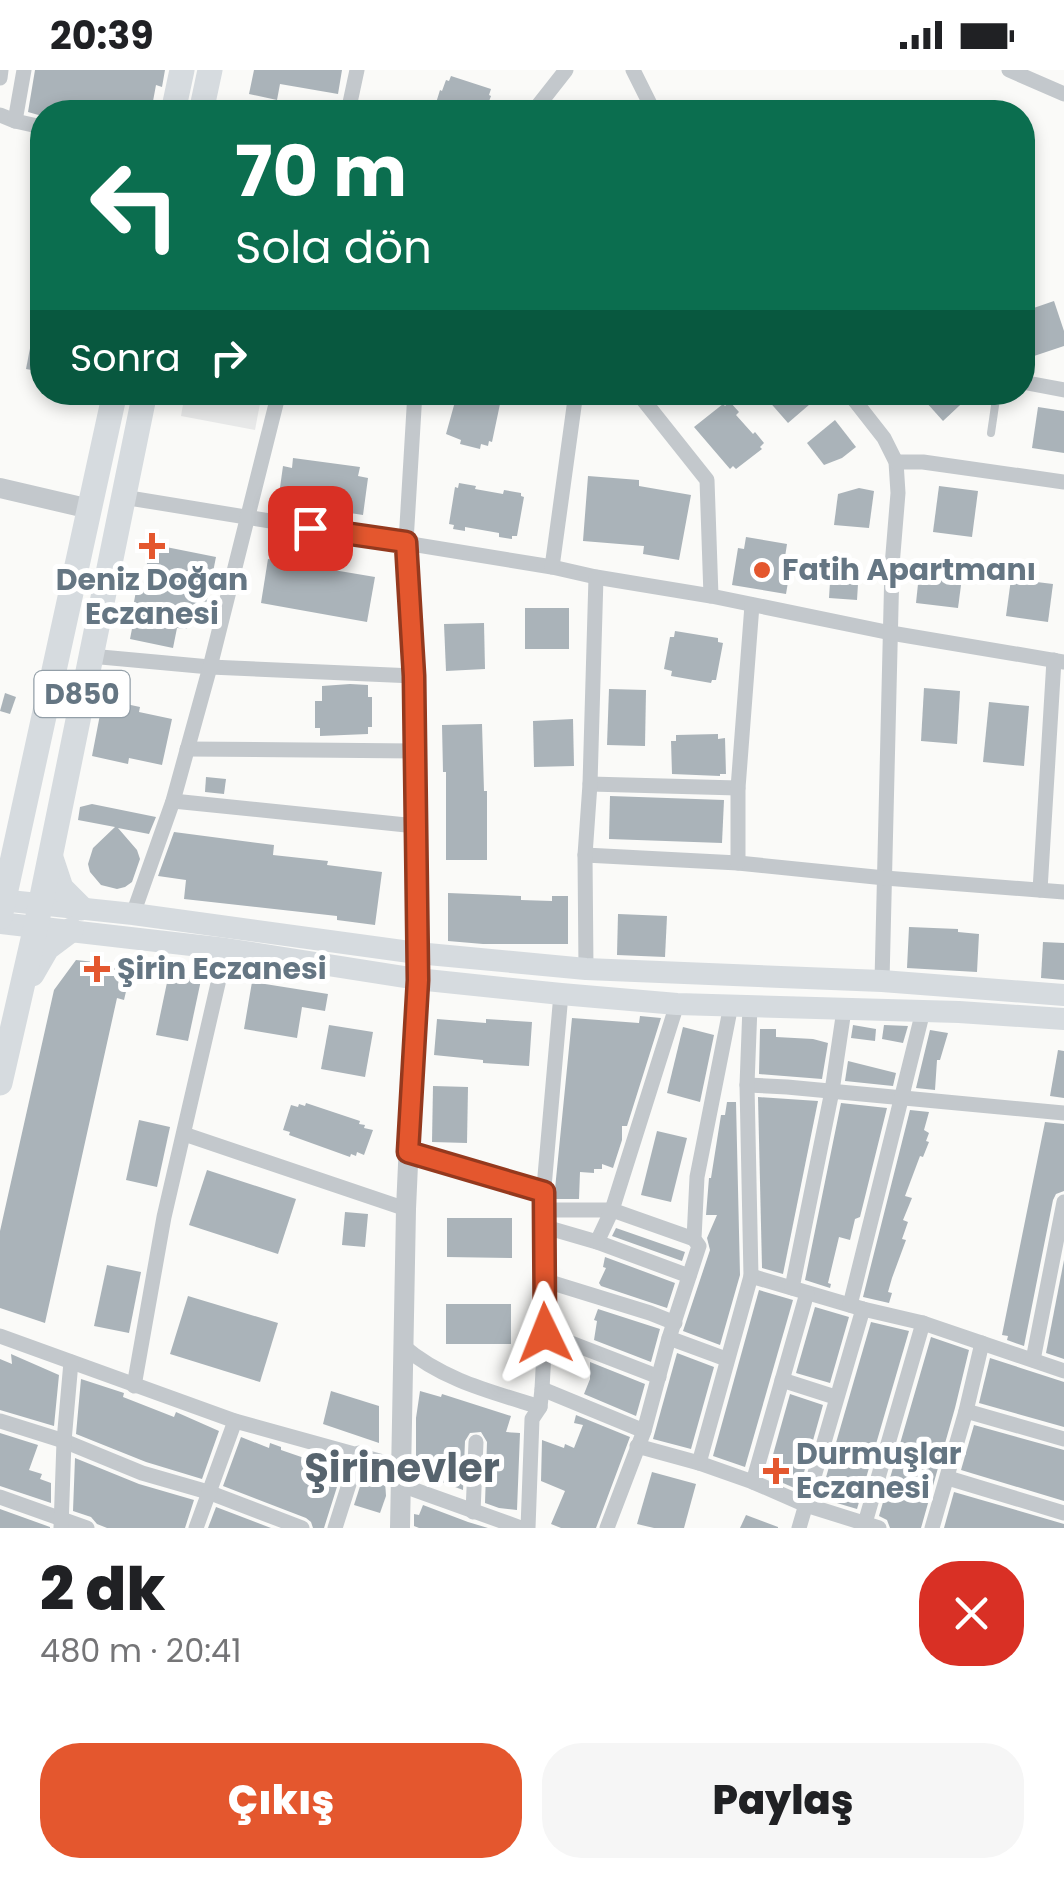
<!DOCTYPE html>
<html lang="tr">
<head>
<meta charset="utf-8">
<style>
  body { margin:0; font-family:Poppins,sans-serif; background:#f6f6f6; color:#202124; height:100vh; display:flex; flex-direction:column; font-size:38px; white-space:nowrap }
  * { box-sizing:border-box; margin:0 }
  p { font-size:32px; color:#757577 }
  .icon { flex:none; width:55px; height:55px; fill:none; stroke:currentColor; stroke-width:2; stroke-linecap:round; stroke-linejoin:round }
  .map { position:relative; height:1458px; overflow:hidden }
  .panel { display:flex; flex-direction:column; background:#fff; flex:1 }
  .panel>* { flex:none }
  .guide { position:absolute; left:30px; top:30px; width:1005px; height:305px; border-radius:40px; box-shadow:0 5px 15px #0003; background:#0b6e4f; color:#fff; overflow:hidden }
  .pin { position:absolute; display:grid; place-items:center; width:85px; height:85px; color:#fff; margin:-42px; border-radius:20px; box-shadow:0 5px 15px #0006 }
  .me { position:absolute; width:110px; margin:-55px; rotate:358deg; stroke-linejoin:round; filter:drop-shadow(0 0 8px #0008) }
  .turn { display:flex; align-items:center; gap:35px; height:210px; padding:0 40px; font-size:45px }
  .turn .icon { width:130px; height:130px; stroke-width:2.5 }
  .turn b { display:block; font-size:70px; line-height:85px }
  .then { display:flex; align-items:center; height:95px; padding:0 40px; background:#0003; gap:20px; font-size:38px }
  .round { display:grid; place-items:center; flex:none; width:105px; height:105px; border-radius:40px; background:#f6f6f6 }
  .headline { display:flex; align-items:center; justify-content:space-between; height:170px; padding:0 40px }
  h1 { font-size:60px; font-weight:800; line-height:75px }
  .action { display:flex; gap:20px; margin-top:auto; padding:20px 40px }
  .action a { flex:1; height:115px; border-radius:40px; background:#e4572e; color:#fff; font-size:40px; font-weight:800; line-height:115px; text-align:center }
  .action a+a { background:#f6f6f6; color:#202124 }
  .status { display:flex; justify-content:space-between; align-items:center; height:70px; padding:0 50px; background:#fff; direction:ltr }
  .status svg { height:28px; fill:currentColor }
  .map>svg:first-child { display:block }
  .built { fill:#e8e9e9 }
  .building { fill:#aab3b9 }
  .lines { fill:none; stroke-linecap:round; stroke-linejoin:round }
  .service { stroke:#c3c8cc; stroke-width:8 }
  .minor { stroke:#c3c8cc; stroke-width:15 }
  .tertiary { stroke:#c3c8cc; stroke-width:20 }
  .secondary { stroke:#d6dbdf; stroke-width:22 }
  .trunk { stroke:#d6dbdf; stroke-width:25 }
  .route-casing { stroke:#94391e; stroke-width:25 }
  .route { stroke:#e4572e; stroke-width:18 }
  .poi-dot { fill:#e4572e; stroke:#fff; stroke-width:4 }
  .labels { text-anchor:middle; stroke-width:10; stroke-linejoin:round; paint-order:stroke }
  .shield { fill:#fff; stroke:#939fa8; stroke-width:2.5 }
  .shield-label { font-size:28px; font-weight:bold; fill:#657683 }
  .poi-label { font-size:30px; font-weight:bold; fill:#657683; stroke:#fff; text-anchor:start }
  .district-label { font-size:40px; font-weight:bold; fill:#57646e; stroke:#fff }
</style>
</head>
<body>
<div class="status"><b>20:39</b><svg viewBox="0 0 49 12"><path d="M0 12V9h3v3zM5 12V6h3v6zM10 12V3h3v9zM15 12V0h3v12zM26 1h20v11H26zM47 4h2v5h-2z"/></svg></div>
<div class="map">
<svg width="1064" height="1458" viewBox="0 0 1064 1458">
  <rect width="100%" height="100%" fill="#fafaf8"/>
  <path class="built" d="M185 323H262L255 360 181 346Z"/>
  <g class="building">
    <path d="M35 0H165L162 17 156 15 151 42H42V46L28 42Z"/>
    <path d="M254 0H342L338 24 280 14 277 30 249 24Z"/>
    <path d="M451 6 491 19 489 25 491 26 485 42H438L441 35 436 33 440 20 442 21 446 10 449 11Z"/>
    <path d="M37 97 42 98V134L30 132Z"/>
    <path d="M1054 231 1064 261V276L1022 290V242Z"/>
    <path d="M37 242H42V302L26 299Z"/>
    <path d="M467 322H487L486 328 500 334 492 372 489 371 488 376 481 374 480 379 460 374 461 370 446 364 456 328H458L460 323 466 325Z"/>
    <path d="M761 322H824L788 353Z"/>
    <path d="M917 322H974L943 351Z"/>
    <path d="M730 332 739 342 736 345 753 364 755 362 764 373 760 377 762 379 736 399 733 396 730 399 694 357 723 334 725 336Z"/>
    <path d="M1038 337 1064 341V383L1032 378Z"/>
    <path d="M835 350 856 377 842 388 824 395 807 373Z"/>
    <path d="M293 388 360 397 358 406 368 408 363 445 278 432 283 396 292 398Z"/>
    <path d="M588 406 639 410V416L691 425 679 490 643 484 644 476 583 471Z"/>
    <path d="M459 413 476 416 475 419 503 424 504 420 521 423V426L524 427 517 466H512V469L499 467V463L465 457V461L453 459 454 455 449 454 455 417 458 418Z"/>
    <path d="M939 416 978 421 972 467 933 462Z"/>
    <path d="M859 418 874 421 869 458 834 455 838 424Z"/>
    <path d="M746 467 787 474 785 487 792 488 786 524 732 515 738 478 744 479Z"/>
    <path d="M151 474 216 487 207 532 202 531 199 551 189 549 187 559 177 558 173 578 130 569 137 533 134 532 136 521 141 522Z"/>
    <path d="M268 489 375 507 367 552 261 533Z"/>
    <path d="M920 495 963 500 958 538 916 533Z"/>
    <path d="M831 496 859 498 857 530 829 528Z"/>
    <path d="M1011 509 1053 514 1048 552 1006 546Z"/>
    <rect x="525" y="538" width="44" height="41"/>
    <path d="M484 553 485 599 446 601 444 554Z"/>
    <path d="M675 561 718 568V572L723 573 716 610H712L711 613 671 606 672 601 664 599 670 567H674Z"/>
    <path d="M350 614 368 615V627H372V657H368V664L320 666V658H315V631H322V616Z"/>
    <path d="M924 618 960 621 957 674 921 671Z"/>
    <path d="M609 619 646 620 645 676 607 675Z"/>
    <path d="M5 623 16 627 10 644 0 641Z"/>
    <path d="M103 629 140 637 139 642 172 649 162 695 129 688 128 694 92 686Z"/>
    <path d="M989 632 1029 636 1024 696 983 692Z"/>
    <path d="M573 649 574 696 534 697 533 651Z"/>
    <path d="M482 654 484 721H487V790H446V702H443L442 655Z"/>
    <path d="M718 664V669L725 668 726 704H720V706L672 704 671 671H676V665Z"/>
    <path d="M206 707 226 709 224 724 205 722Z"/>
    <path d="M610 726 724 730 722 773 609 769Z"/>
    <path d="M92 734 156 747 149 764 118 758 137 780 140 789 132 812 125 817 117 819 101 815 90 802 88 794 93 778 115 757 78 750 80 737Z"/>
    <path d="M174 762 274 775 273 785 328 791 327 795 382 802 375 855 337 850V846L184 829 186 810 158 806Z"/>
    <path d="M448 823 521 826V830L552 831V826H568V874H483L448 871Z"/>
    <path d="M618 844 667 846 665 887 617 885Z"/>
    <path d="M909 857 958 859V862L979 864 977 902 907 898Z"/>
    <path d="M1043 872 1064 873V910L1041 908Z"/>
    <path d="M76 890 132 896 124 930 117 928 45 1253 0 1238V1161L54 920Z"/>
    <path d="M169 903 201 910 188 971 156 965Z"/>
    <path d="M252 912 328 924 325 941 302 937 297 968 244 959Z"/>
    <path d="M640 946 661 948 627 1056H622V1070L613 1098 602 1094V1099H594V1103L580 1102 579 1129H554L572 948 639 953Z"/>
    <path d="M437 949 486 953V949L532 952 529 996 483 993V990L434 985Z"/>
    <path d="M329 955 373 962 365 1007 321 999Z"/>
    <path d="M853 955 876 959 875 971 851 968Z"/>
    <path d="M884 955 908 956 903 973 882 969Z"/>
    <path d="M683 957 714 965 700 1032 667 1023Z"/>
    <path d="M760 959H776V967L813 969 828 973 822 1009 759 1004Z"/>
    <path d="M930 960 948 963 940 990H937L935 1020 916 1018Z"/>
    <path d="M1058 980 1064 981V1028L1050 1026Z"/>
    <path d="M848 991 896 1003 893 1016 845 1011Z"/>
    <path d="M433 1016 468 1017 467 1073 432 1072Z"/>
    <path d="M758 1027 818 1031 783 1204 762 1198Z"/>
    <path d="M727 1032H736L740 1205 720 1275 683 1261 710 1180 707 1168 717 1145H706L709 1108H711L721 1045H725Z"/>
    <path d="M306 1033 360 1051 359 1054 365 1055 364 1058 373 1060 364 1085 357 1082 356 1086 351 1084 350 1087 289 1065 290 1062 283 1060 291 1035 298 1037 299 1034 305 1036Z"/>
    <path d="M841 1033 887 1038 860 1147 855 1149 850 1170 839 1167 828 1213 831 1214 830 1218 805 1210Z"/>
    <path d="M910 1040 929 1042 924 1060 929 1063 926 1071 929 1072 923 1087 920 1086 905 1126 912 1128 903 1150 908 1152 902 1169 906 1170 892 1208 888 1222 892 1223 889 1233 863 1227Z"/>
    <path d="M139 1050 170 1057 157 1117 126 1110Z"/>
    <path d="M1045 1052 1064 1054V1121L1056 1124 1053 1130 1024 1276 1007 1270 1008 1266 1002 1265Z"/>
    <path d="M657 1061 687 1068 671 1132 641 1125Z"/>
    <path d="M207 1100 296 1129 278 1184 189 1155Z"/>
    <path d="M345 1142 368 1144 365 1177 342 1175Z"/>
    <path d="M447 1148H512V1188L447 1187Z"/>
    <path d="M616 1158 685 1182 682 1191 612 1166Z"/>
    <path d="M605 1187 675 1213 667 1238 601 1216 599 1213 606 1198 603 1197Z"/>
    <path d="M1064 1190V1289L1046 1283Z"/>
    <path d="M107 1195 141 1202 129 1263 94 1256Z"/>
    <path d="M759 1220 793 1230 745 1397 713 1386Z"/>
    <path d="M188 1226 278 1253 260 1312 170 1284Z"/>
    <rect x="446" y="1234" width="65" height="40"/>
    <path d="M815 1237 849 1247 830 1313 796 1303Z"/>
    <path d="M598 1239 660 1259 651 1292 594 1270 597 1251 594 1250Z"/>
    <path d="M871 1252 909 1261 857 1439 820 1428Z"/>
    <path d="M931 1267 969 1280 955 1338 921 1458H890L887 1450 879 1446Z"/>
    <path d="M677 1283 714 1297 691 1379 653 1369Z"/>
    <path d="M11 1284 59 1305 54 1356 0 1340V1289L12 1294Z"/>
    <path d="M990 1288 1064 1312V1357L979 1333Z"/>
    <path d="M590 1292 645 1314 636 1346 584 1324 590 1309Z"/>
    <path d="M81 1309 124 1323 123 1327 174 1347 176 1342 219 1361 202 1409 146 1392 76 1364Z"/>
    <path d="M331 1321 379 1336V1373L323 1354Z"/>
    <path d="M420 1321 441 1327 442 1324 511 1346 506 1362 520 1363 517 1440 499 1438 485 1433 487 1372 481 1362 470 1363 465 1371 463 1420 434 1409H426V1404H416V1348Z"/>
    <path d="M790 1324 823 1335 799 1420 767 1406Z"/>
    <path d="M576 1345 630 1367 596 1458H561L551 1454 565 1421 541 1411 542 1370 564 1378 565 1374 574 1378 583 1355 574 1353Z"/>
    <path d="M974 1355 1064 1380V1431L961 1400Z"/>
    <path d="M0 1363 38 1375 29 1400 42 1404 40 1409 51 1413V1433L0 1416Z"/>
    <path d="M241 1367 269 1378 270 1373 281 1377V1380L342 1401 324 1458H313L311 1452 306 1448 223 1416Z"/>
    <path d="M75 1388 139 1414 194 1430 185 1458H107L97 1454 91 1447 73 1441Z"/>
    <path d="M652 1402 696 1414 684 1458H654L637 1454Z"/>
    <path d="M364 1404 385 1411 386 1426 380 1443 354 1435Z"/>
    <path d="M954 1422 1064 1454V1458H944Z"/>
    <path d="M423 1435 468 1452 488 1458H419L414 1456V1444L419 1445Z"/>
    <path d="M216 1437 271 1458H208Z"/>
    <path d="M0 1439 50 1457V1458H0Z"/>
    <path d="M746 1445 778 1457V1458H740Z"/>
  </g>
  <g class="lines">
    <path class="service" d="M991 363 997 322"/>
    <g class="minor">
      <path d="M633 0 654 42"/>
      <path d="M1009 0 1064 24"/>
      <path d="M0 8 1 0"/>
      <path d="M348 42 357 0"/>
      <path d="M533 42 566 0"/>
      <path d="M0 45 15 51 42 57"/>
      <path d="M15 51 24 0"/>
      <path d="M1022 312 1064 320"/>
      <path d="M415 322 406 472 414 606 417 883"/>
      <path d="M637 322 707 410 711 526"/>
      <path d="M848 322 884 368 896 392 898 423 892 496 882 911"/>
      <path d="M896 392H923L1064 412"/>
      <path d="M123 427 552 497 596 507 711 526 891 563 1064 592"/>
      <path d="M552 497 576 322"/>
      <path d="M90 586 210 597 414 606"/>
      <path d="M187 679 415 681"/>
      <path d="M590 714 738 718"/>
      <path d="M173 731 416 756"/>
      <path d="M585 785 738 793 885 808 1064 822"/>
      <path d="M738 793V718L752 535"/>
      <path d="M1040 820 1054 590"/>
      <path d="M133 844 173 731 210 597 279 322"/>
      <path d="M586 899 585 785 590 714 596 507"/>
      <path d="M747 1015 787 1017 1064 1043"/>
      <path d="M184 1064 406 1139"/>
      <path d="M409 1081 544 1122"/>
      <path d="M542 1140H612L694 1169"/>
      <path d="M542 1156 597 1172 689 1206"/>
      <path d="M597 1172 612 1140 677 934"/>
      <path d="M751 1206 863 1239 923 1253 1064 1301"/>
      <path d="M543 1210 650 1243 675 1253"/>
      <path d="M792 1218 832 1021 844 940"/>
      <path d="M850 1235 923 941"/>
      <path d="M545 1263 659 1307"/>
      <path d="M0 1266 235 1351 401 1397"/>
      <path d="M669 1268 726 1289"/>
      <path d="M403 1276C442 1310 492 1322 540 1337"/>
      <path d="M1033 1290 1064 1132"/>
      <path d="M782 1310 835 1327"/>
      <path d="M134 1316 164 1147 226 879"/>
      <path d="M542 1319 644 1361"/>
      <path d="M966 1341 1064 1369"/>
      <path d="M0 1351 64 1371 142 1403 208 1422 302 1458"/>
      <path d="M637 1376 699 1393 753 1412 806 1435 879 1458"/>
      <path d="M699 1393 751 1206 747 1015 750 936"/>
      <path d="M948 1408 1064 1443"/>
      <path d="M753 1412 807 1223"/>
      <path d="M401 1415 521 1458"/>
      <path d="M0 1427 87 1458"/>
      <path d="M473 1442 476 1372"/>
      <path d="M865 1453 923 1253"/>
      <path d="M61 1458 64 1371 71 1292"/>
      <path d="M196 1458 235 1351"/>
      <path d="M335 1458 359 1383"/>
      <path d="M528 1458 532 1349 540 1337 542 1319 545 1263 542 1140 561 924"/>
      <path d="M607 1458 644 1361 669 1268 699 1176 694 1169 697 1107 731 935"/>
      <path d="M799 1458 863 1239"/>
      <path d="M932 1458 966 1341 982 1273"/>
    </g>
    <g class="tertiary">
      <path d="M0 418 90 439"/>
      <path d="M400 1458 406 1139 417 895"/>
    </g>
    <g class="secondary">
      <path d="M0 830 133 844 417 883 586 899 882 911 1064 925"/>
      <path d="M0 853 226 879 417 909 561 924 677 934 959 942 1064 949"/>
    </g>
    <g class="trunk">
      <path d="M173 42 182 0"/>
      <path d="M201 42 210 0"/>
      <path d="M51 788 61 818 81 838"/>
      <path d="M0 847 115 322"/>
      <path d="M32 904 47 878 71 860"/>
      <path d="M0 1013 36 856 145 322"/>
    </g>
  </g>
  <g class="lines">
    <g class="route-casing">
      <path id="route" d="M310 458 406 472 414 606 418 910 408 1082 544 1122 545 1263"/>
    </g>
    <use href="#route" class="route"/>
  </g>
  <g class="poi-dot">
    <path d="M147 461h10v10h10v10h-10v10h-10v-10h-10v-10h10z"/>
    <circle cx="762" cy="500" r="10"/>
    <path d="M92 884h10v10h10v10h-10v10h-10v-10h-10v-10h10z"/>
    <path d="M771 1386h10v10h10v10h-10v10h-10v-10h-10v-10h10z"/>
  </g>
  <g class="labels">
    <rect class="shield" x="34.5" y="601" width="95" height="46" rx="8"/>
    <g class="shield-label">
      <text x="82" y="634">D850</text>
    </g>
    <g class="poi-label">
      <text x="782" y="510">Fatih Apartmanı</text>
      <text x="152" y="520" text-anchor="middle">Deniz Doğan<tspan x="152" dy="34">Eczanesi</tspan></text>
      <text x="117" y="909">Şirin Eczanesi</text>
      <text x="796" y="1394">Durmuşlar<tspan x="796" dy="34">Eczanesi</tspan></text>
    </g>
    <g class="district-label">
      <text x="402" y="1412">Şirinevler</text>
    </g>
  </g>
</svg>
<div class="pin" style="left:310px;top:458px;background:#d93025"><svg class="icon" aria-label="arrive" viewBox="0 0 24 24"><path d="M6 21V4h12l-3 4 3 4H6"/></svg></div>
<svg class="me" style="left:545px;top:1263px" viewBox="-20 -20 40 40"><path d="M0-17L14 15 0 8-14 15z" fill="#e4572e" stroke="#fff" stroke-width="4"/></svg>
<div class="guide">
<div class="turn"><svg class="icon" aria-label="left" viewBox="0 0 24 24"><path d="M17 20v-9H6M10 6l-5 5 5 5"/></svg><div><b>70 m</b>Sola dön</div></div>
<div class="then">Sonra<svg class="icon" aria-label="right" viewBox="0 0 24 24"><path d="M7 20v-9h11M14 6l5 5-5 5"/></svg></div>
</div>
</div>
<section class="panel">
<div class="headline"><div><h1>2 dk</h1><p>480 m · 20:41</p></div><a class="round" style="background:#d93025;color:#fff"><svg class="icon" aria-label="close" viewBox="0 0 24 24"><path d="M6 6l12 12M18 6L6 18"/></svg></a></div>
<div class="action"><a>Çıkış</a><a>Paylaş</a></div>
</section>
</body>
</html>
